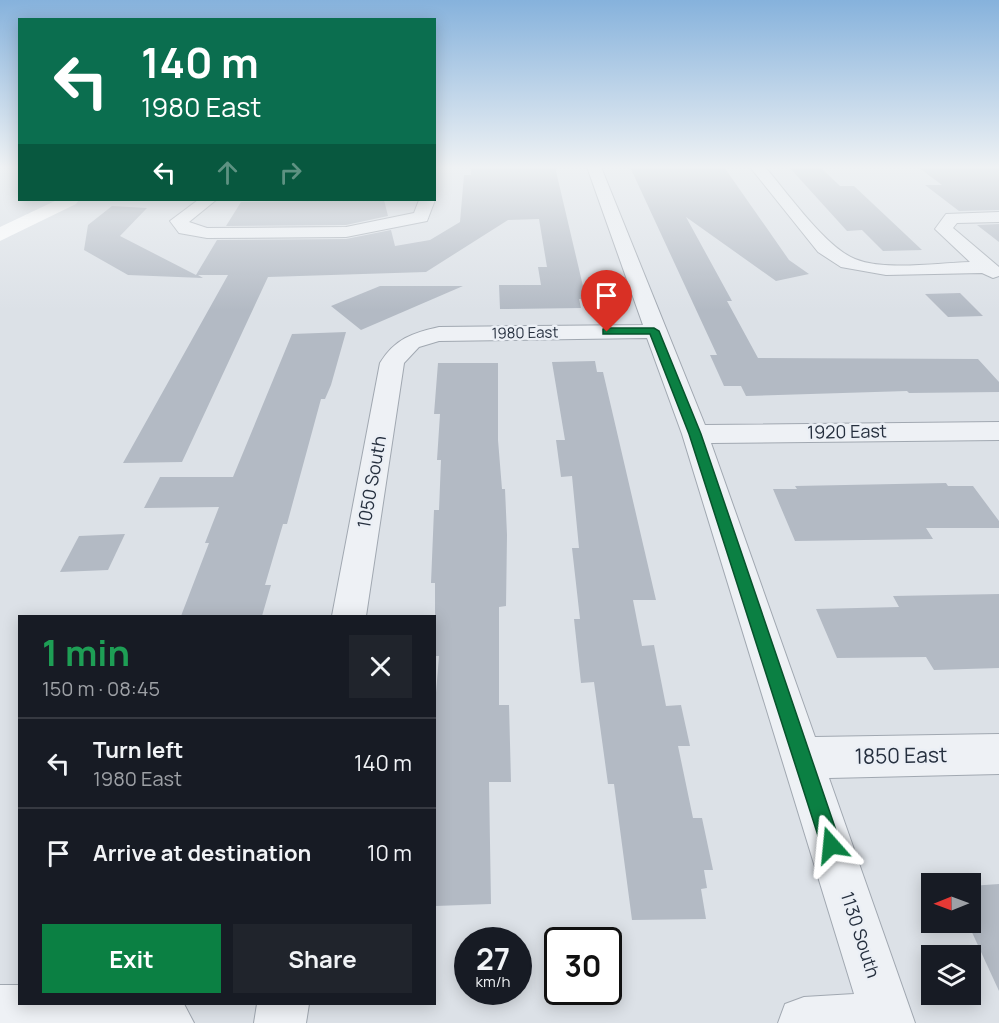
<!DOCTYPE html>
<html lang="en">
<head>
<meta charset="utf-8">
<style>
  body { margin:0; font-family:Manrope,sans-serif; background:#20242c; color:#f1f3f6; height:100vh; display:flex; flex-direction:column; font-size:22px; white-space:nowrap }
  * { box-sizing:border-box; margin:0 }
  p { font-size:20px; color:#9ea1a6 }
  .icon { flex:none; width:33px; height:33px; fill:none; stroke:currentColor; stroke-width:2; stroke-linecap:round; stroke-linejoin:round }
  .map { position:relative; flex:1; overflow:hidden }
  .details { position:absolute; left:18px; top:615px; width:418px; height:390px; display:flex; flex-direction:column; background:#171b24; border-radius:0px; box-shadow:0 3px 15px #0003 }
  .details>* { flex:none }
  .banner { position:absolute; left:18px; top:18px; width:418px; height:183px; border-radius:0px; box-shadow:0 3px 15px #0003; background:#0b6e4f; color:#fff; overflow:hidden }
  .needle { width:39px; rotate:269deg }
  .tools { position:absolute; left:921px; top:873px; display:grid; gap:12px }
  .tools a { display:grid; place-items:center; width:60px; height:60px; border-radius:0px; background:#171b24; box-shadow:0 3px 15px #0003; font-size:30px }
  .speed { position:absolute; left:454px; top:927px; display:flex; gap:12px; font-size:30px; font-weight:700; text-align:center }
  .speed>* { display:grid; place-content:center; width:78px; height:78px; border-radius:50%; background:#171b24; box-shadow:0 3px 15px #0003; line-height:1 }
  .speed small { font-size:15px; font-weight:400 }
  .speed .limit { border:3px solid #111; border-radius:9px; background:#fff; color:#111 }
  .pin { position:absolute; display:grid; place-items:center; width:51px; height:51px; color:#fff; margin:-62px -26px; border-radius:50% 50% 50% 0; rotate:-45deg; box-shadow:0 0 6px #0007 }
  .pin .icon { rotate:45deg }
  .me { position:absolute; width:66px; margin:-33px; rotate:342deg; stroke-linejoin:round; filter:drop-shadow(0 0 4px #0008) }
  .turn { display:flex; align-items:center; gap:21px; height:126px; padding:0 24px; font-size:27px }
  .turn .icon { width:78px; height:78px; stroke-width:2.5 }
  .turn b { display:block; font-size:42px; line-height:51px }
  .lanes { display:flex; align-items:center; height:57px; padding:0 24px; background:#0003; justify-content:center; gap:30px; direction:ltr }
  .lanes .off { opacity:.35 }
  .round { display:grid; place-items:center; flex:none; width:63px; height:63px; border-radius:0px; background:#20242c }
  .summary { display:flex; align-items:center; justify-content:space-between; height:102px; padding:0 24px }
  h1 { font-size:36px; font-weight:700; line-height:45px; color:#1e9e55 }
  .button { display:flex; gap:12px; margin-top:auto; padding:12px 24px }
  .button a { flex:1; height:69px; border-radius:0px; background:#0b8043; color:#fff; font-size:24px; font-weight:700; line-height:69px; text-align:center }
  .button a+a { background:#20242c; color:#f1f3f6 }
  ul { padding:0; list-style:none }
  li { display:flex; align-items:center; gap:18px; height:90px; padding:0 24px; border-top:2px solid #363941 }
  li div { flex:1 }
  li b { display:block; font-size:22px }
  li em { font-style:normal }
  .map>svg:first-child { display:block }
  .building { fill:#b3bac4 }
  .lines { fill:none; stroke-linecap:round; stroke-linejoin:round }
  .minor-casing { stroke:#a1a8b1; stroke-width:2 }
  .minor { fill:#eef1f5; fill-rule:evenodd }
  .secondary { fill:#fff; fill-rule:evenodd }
  .route { fill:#0b8043; stroke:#07532c; stroke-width:1.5 }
  .labels { text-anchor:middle; stroke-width:5; stroke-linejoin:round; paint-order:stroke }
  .far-street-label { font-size:15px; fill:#252f3e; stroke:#ebeff5 }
  .street-label { font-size:18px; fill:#252f3e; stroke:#ebeff5 }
  .near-street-label { font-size:21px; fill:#252f3e; stroke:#ebeff5 }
</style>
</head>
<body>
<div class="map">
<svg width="999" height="1023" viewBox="0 0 999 1023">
  <rect width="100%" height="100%" fill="#dce1e7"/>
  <g class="building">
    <path d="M471 167H555L586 299H579L581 308 500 309 499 285H541L538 267H547L539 219 508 220 426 272 268 277 182 462 123 463 228 275H198L203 278 128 275 84 250 88 225 112 206 147 208 120 236 196 275 217 240 346 239 391 230 395 246 430 240 460 222 464 175H471Z"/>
    <path d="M630 167H724L789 260 809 274 776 281 686 217 732 301H727L758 358 978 359 999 382V392L909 393 907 391 746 396 741 386H724L710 355H717Z"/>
    <path d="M789 167H820L840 186H854L922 250 883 251 862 230 847 231Z"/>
    <path d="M918 167H999V210L959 211 925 185H942Z"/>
    <path d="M384 200 388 216 346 225 226 226 241 202Z"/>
    <path d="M999 224V242L977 225Z"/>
    <path d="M380 286H463L361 330 331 306Z"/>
    <path d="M960 293 983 316 948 317 925 294Z"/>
    <path d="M346 332 331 385 325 399H321L287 524H283L265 585H271L262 616H181L209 543H205L219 507 144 508 160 477H233L292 334Z"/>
    <path d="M595 361 597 372H603L656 600H633L642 646 654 645 666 706 681 705 690 746H678L693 818H702L713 870H704L707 888 701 889 706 919 632 920 614 784H608L594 682 581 683 574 619H580L572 548H579L572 476 561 477 556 440H565L552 362Z"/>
    <path d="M438 363H498V440L502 489H505L507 535 506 606 499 607V705H509L511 782H489L491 904 435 906V705L439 656H435V583H431L434 510H439L441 460H437L440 414H434Z"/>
    <path d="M946 483 948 486H973L999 521V528H926L933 539 795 541 773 489H797L795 486Z"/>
    <path d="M125 534 108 570 60 572 79 536Z"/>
    <path d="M999 594V668L934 670 926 657 837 658 816 609 899 607 893 596Z"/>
    <path d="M999 884V991L970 928V886Z"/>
  </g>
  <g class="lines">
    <g class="minor-casing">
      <g id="minor">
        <path d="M587 167H601L705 425 999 422V440L711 443 815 737 999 734V774L829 778 915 1023H778L785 1004 804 997 854 994 682 434 647 338 439 341 419 347 404 363 366 616H332L380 363C395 339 412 333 439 327L643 325Z"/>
        <path d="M750 167H765C787 192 825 247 855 259 884 271 938 263 970 262L935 229 946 214 999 212V222L957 223 953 228 999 267V276L993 278 982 273 886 275 841 267 818 252Z"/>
        <path d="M198 200H216L189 222 207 228 346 227 414 213 419 200H435L427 221 346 237 207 238 179 233 170 221Z"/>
        <path d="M0 985H20V1004H184L194 1023H0Z"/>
        <path d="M257 1004H309L306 1023H254Z"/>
      </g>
    </g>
    <use href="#minor" class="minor"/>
    <path class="secondary" d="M57 200H79L76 204 0 241V227Z"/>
  </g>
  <linearGradient id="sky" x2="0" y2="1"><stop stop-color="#86b2dc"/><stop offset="0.54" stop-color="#eff2f4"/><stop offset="1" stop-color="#eff2f4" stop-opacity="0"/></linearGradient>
  <rect width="999" height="310" fill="url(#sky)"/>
  <path class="route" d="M607 328H654L659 331 701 434 841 845 838 852 831 855 824 852 821 845 689 434 650 334H603V329Z"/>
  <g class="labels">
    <g class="far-street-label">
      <text transform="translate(525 333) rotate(-1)" y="5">1980 East</text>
    </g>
    <g class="street-label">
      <text transform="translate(847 432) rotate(-1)" y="6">1920 East</text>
      <text transform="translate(372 482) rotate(-80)" y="6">1050 South</text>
      <text transform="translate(860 935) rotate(72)" y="6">1130 South</text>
    </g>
    <g class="near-street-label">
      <text transform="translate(901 756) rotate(-1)" y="7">1850 East</text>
    </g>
  </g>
</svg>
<div class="tools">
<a><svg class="needle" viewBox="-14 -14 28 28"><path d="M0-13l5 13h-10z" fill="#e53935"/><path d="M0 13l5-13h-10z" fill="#9ea1a6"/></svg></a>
<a><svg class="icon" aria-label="layers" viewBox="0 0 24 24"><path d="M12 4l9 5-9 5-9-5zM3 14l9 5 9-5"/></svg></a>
</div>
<div class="speed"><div>27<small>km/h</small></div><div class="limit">30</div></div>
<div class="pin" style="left:607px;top:332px;background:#d93025"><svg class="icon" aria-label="arrive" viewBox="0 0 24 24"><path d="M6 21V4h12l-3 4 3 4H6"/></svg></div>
<svg class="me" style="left:831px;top:845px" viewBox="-20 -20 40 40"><path d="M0-17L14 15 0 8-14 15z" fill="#0b8043" stroke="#fff" stroke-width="4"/></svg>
<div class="banner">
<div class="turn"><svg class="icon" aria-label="left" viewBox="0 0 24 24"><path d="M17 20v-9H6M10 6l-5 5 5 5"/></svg><div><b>140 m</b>1980 East</div></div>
<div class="lanes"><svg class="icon" aria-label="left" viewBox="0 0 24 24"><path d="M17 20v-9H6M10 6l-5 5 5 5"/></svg><svg class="icon off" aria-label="ahead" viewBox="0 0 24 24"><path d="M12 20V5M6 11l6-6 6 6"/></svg><svg class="icon off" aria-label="right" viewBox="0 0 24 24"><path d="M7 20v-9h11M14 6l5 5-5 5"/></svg></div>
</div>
<section class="details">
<div class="summary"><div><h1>1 min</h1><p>150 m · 08:45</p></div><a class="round"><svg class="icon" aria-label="close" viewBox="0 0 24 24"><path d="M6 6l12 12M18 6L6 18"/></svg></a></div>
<ul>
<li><svg class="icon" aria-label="left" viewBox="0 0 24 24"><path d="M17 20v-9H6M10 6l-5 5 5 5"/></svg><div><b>Turn left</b><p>1980 East</p></div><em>140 m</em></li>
<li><svg class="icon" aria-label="arrive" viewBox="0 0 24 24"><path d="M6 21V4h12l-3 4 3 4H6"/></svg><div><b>Arrive at destination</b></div><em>10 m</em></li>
</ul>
<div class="button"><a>Exit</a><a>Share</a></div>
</section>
</div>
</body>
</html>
